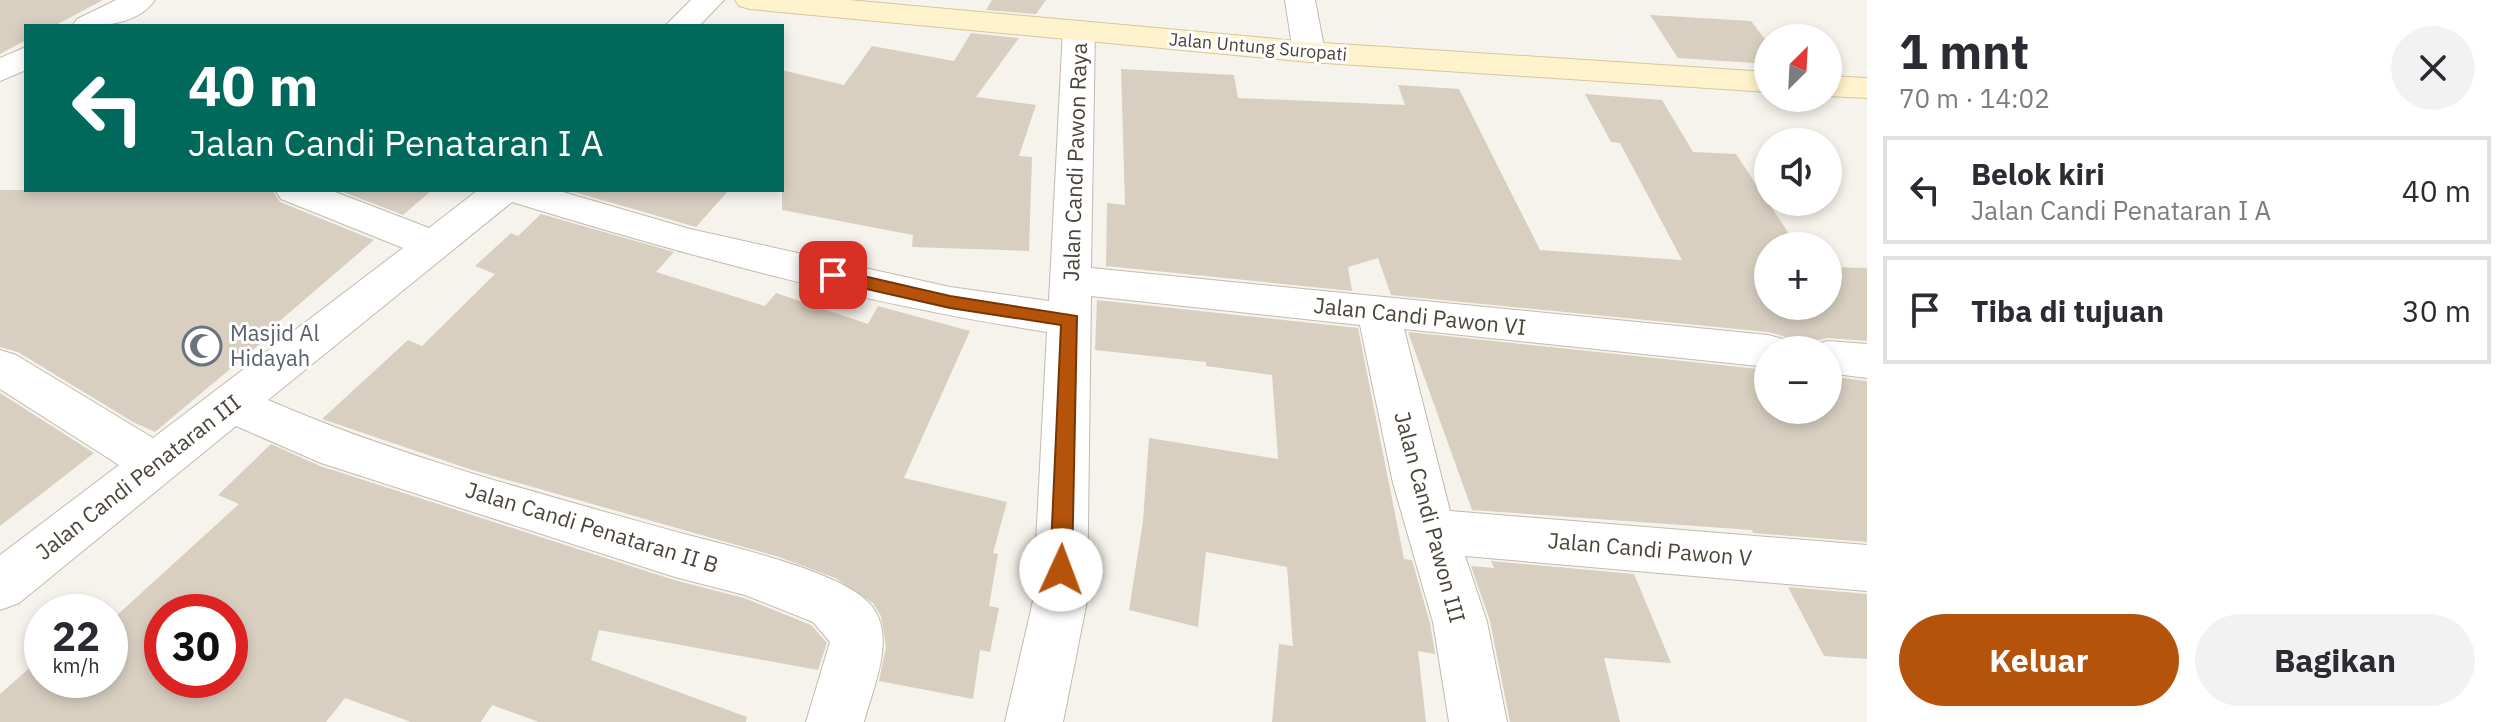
<!DOCTYPE html>
<html lang="id">
<head>
<meta charset="utf-8">
<style>
  body { margin:0; font-family:"IBM Plex Sans",sans-serif; background:#f2f2f3; color:#2b2b33; height:100vh; display:flex; flex-direction:column; font-size:30px; white-space:nowrap }
  * { box-sizing:border-box; margin:0 }
  p { font-size:26px; color:#7c7c81 }
  .icon { flex:none; width:44px; height:44px; fill:none; stroke:currentColor; stroke-width:2; stroke-linecap:round; stroke-linejoin:round }
  .map { position:relative; flex:1; overflow:hidden }
  .details { display:flex; flex-direction:column; background:#fff; width:640px }
  .details>* { flex:none }
  .hud { position:absolute; left:24px; top:24px; width:760px; height:168px; border-radius:0px; box-shadow:0 4px 12px #0003; background:#00695c; color:#fff; overflow:hidden }
  .needle { width:52px; rotate:24deg }
  .fabs { position:absolute; left:1754px; top:24px; display:grid; gap:16px }
  .fabs a { display:grid; place-items:center; width:88px; height:88px; border-radius:50%; background:#fff; box-shadow:0 4px 12px #0003; font-size:40px }
  .speed { position:absolute; left:24px; top:594px; display:flex; gap:16px; font-size:40px; font-weight:700; text-align:center }
  .speed>* { display:grid; place-content:center; width:104px; height:104px; border-radius:50%; background:#fff; box-shadow:0 4px 12px #0003; line-height:1 }
  .speed small { font-size:20px; font-weight:400 }
  .speed .limit { border:12px solid #d22; background:#fff; color:#111 }
  .pin { position:absolute; display:grid; place-items:center; width:68px; height:68px; color:#fff; margin:-34px; border-radius:16px; box-shadow:0 4px 12px #0006 }
  .me { position:absolute; width:88px; margin:-44px; rotate:2deg; stroke-linejoin:round; filter:drop-shadow(0 0 6px #0008) }
  .turn { display:flex; align-items:center; gap:28px; height:168px; padding:0 32px; font-size:36px }
  .turn .icon { width:104px; height:104px; stroke-width:2.5 }
  .turn b { display:block; font-size:56px; line-height:68px }
  .round { display:grid; place-items:center; flex:none; width:84px; height:84px; border-radius:42px; background:#f2f2f3 }
  .overview { display:flex; align-items:center; justify-content:space-between; height:136px; padding:0 32px }
  h1 { font-size:48px; font-weight:700; line-height:60px }
  .button { display:flex; gap:16px; margin-top:auto; padding:16px 32px }
  .button a { flex:1; height:92px; border-radius:48px; background:#b45309; color:#fff; font-size:32px; font-weight:700; line-height:92px; text-align:center }
  .button a+a { background:#f2f2f3; color:#2b2b33 }
  ul { padding:0; list-style:none }
  li { display:flex; align-items:center; gap:24px; height:108px; margin:0 16px 12px; padding:0 16px; border:4px solid #e1e1e2; border-radius:0px }
  li div { flex:1 }
  li b { display:block; font-size:30px }
  li em { font-style:normal }
  main { display:flex; flex:1; min-height:0 }
  .map>svg:first-child { display:block }
  .building { fill:#d8cfc1; fill-rule:evenodd }
  .lines { fill:none; stroke-linecap:round; stroke-linejoin:round }
  .minor-casing { stroke:#c2bbae; stroke-width:2 }
  .secondary-casing { stroke:#d6c79b; stroke-width:2 }
  .minor { fill:#fff; fill-rule:evenodd }
  .secondary { fill:#fff3cd; fill-rule:evenodd }
  .route { fill:#b45309; stroke:#753606; stroke-width:2 }
  .labels { text-anchor:middle; stroke-width:6; stroke-linejoin:round; paint-order:stroke }
  .far-street-label { font-size:18px; fill:#4b4439; stroke:#fff }
  .street-label { font-size:22px; fill:#4b4439; stroke:#fff }
  .worship-label { font-size:22px; fill:#5b616d; stroke:#fff; text-anchor:start }
</style>
</head>
<body>
<main>
<div class="map">
<svg width="1867" height="722" viewBox="0 0 1867 722">
  <rect width="100%" height="100%" fill="#f6f3ec"/>
  <g class="building">
    <path d="M0 0H103L54 26H26V40L0 54Z"/>
    <path d="M992 0H1046L1036 14 986 10Z"/>
    <path d="M1650 15 1751 21 1768 43V64L1678 58Z"/>
    <path d="M971 33 1019 38 976 97 1036 105 1019 156 1032 157 1029 251 912 247 913 235 782 210V70L844 85 872 46 954 61Z"/>
    <path d="M1121 69 1234 75 1238 98 1405 105 1398 85 1459 89 1540 250 1682 260 1620 143 1611 142 1585 94 1662 100 1693 152 1736 154 1797 246H1768V306H1828V267L1867 268V341L1827 338 1811 342 1807 350H1792L1784 336 1768 332 1391 295 1378 258 1348 267 1352 291 1106 266 1107 203 1125 205Z"/>
    <path d="M0 190H272L280 202 374 240 268 331 273 333 155 432 133 422 18 352 0 347Z"/>
    <path d="M338 190H432L403 215Z"/>
    <path d="M567 190H729L696 227Z"/>
    <path d="M541 214 674 252 656 272 765 306 776 293 868 324 878 306 970 331 904 478 1007 502 993 553 998 554 989 606 999 608 990 652 980 650 973 699 879 681 886 647 881 616 873 603 835 578 779 557 469 469 322 419 408 340 422 346 495 274 475 266 511 233 518 236Z"/>
    <path d="M1097 300 1358 328 1404 559 1412 560 1430 623 1435 654 1418 651 1426 722H1272L1279 644 1293 646 1287 567 1206 552 1198 627 1129 610 1143 521 1149 438 1278 459 1272 375 1206 366V362L1095 350Z"/>
    <path d="M1408 332 1768 370V410H1828V376L1867 381V542L1753 533 1752 530 1472 510Z"/>
    <path d="M0 393 94 453 0 526Z"/>
    <path d="M271 444 320 466 674 580 744 598 811 625 827 643 818 670 599 630 591 660 747 717 746 722H539L492 705 481 722H411L345 698 326 722H0V694L42 657V680H110V612L116 616 239 504 218 495ZM162 612H230V680H162Z"/>
    <path d="M1491 561 1634 574 1671 663 1604 658 1620 722H1510L1490 621 1471 566 1494 568Z"/>
    <path d="M1788 587 1867 594V659L1824 656Z"/>
  </g>
  <g class="lines">
    <g class="minor-casing">
      <g id="minor">
        <path d="M116 0H155C137 26 100 26 72 26L77 19Z"/>
        <path d="M691 0H724L699 26H665Z"/>
        <path d="M1285 0H1315L1325 52 1320 59 1309 62 1298 59 1293 52Z"/>
        <path d="M1079 21 1090 23 1095 30 1091 268 1768 335 1783 339 1789 350H1768V367L1404 329 1450 511 1867 545V591L1465 556 1487 622 1507 722H1449L1433 622 1393 483 1360 325 1091 296 1087 601 1063 722H1005L1033 601 1047 332C865 304 688 256 512 202L268 400C394 455 541 494 673 531 720 544 841 570 871 605 897 637 873 687 864 722H806L830 642 813 622 745 595 675 577 321 463 236 426 19 603 0 610V555L119 465 0 389V350L16 355 153 438 403 248 281 199 275 190H330L429 228 478 190H556L690 229 950 287 1049 301 1063 30 1068 23Z"/>
        <path d="M26 47V70L0 81V58Z"/>
        <path d="M1828 341 1867 344V378L1828 373V350H1810L1812 345Z"/>
      </g>
    </g>
    <g class="secondary-casing">
      <g id="secondary">
        <path d="M735 0H849L1309 42 1768 72V92L1309 62 750 9 739 6Z"/>
        <path d="M1828 76 1867 78V98L1828 96Z"/>
      </g>
    </g>
    <use href="#minor" class="minor"/>
    <use href="#secondary" class="secondary"/>
  </g>
  <path class="route" d="M833 269 950 296 1077 316 1072 570 1069 577H1054L1050 570 1061 325 950 308 827 280V271Z"/>
  <defs>
    <g id="mosque-ring" transform="scale(2)"><circle r="9.5" fill="#fff" stroke="#6b7280" stroke-width="1.5"/><path d="M3.5-4.9A6 6 0 1 0 3.5 4.9A5 5 0 1 1 3.5-4.9Z" fill="#6b7280"/></g>
  </defs>
  <g fill-rule="evenodd">
    <use href="#mosque-ring" x="202" y="346"/>
  </g>
  <g class="labels">
    <g class="far-street-label">
      <text transform="translate(1258 47) rotate(5)" y="6">Jalan Untung Suropati</text>
    </g>
    <g class="street-label">
      <text transform="translate(1075 162) rotate(-88)" y="8">Jalan Candi Pawon Raya</text>
      <text transform="translate(1420 316) rotate(6)" y="8">Jalan Candi Pawon VI</text>
      <text transform="translate(138 477) rotate(-38)" y="8">Jalan Candi Penataran III</text>
      <text transform="translate(1430 517) rotate(75)" y="8">Jalan Candi Pawon III</text>
      <text transform="translate(592 527) rotate(17)" y="8">Jalan Candi Penataran II B</text>
      <text transform="translate(1650 549) rotate(5)" y="8">Jalan Candi Pawon V</text>
    </g>
    <g class="worship-label">
      <text x="230" y="341">Masjid Al<tspan x="230" dy="25">Hidayah</tspan></text>
    </g>
  </g>
</svg>
<div class="fabs">
<a><svg class="needle" viewBox="-14 -14 28 28"><path d="M0-13l5 13h-10z" fill="#e53935"/><path d="M0 13l5-13h-10z" fill="#7c7c81"/></svg></a>
<a><svg class="icon" aria-label="sound" viewBox="0 0 24 24"><path d="M4 9h4l5-4v14l-5-4H4zM17 9q2 3 0 6"/></svg></a>
<a>+</a>
<a>−</a>
</div>
<div class="speed"><div>22<small>km/h</small></div><div class="limit">30</div></div>
<div class="pin" style="left:833px;top:275px;background:#d93025"><svg class="icon" aria-label="arrive" viewBox="0 0 24 24"><path d="M6 21V4h12l-3 4 3 4H6"/></svg></div>
<svg class="me" style="left:1061px;top:570px" viewBox="-20 -20 40 40"><circle r="19" fill="#fff"/><path d="M0-13L10 11 0 6-10 11z" fill="#b45309"/></svg>
<div class="hud">
<div class="turn"><svg class="icon" aria-label="left" viewBox="0 0 24 24"><path d="M17 20v-9H6M10 6l-5 5 5 5"/></svg><div><b>40 m</b>Jalan Candi Penataran I A</div></div>
</div>
</div>
<section class="details">
<div class="overview"><div><h1>1 mnt</h1><p>70 m · 14:02</p></div><a class="round"><svg class="icon" aria-label="close" viewBox="0 0 24 24"><path d="M6 6l12 12M18 6L6 18"/></svg></a></div>
<ul>
<li><svg class="icon" aria-label="left" viewBox="0 0 24 24"><path d="M17 20v-9H6M10 6l-5 5 5 5"/></svg><div><b>Belok kiri</b><p>Jalan Candi Penataran I A</p></div><em>40 m</em></li>
<li><svg class="icon" aria-label="arrive" viewBox="0 0 24 24"><path d="M6 21V4h12l-3 4 3 4H6"/></svg><div><b>Tiba di tujuan</b></div><em>30 m</em></li>
</ul>
<div class="button"><a>Keluar</a><a>Bagikan</a></div>
</section>
</main>
</body>
</html>
